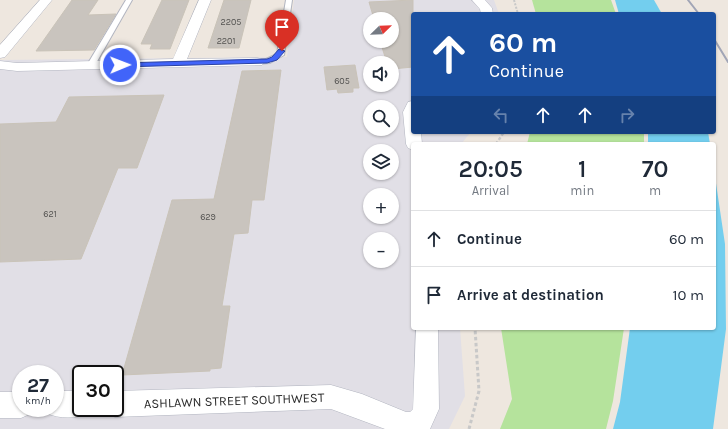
<!DOCTYPE html>
<html lang="en">
<head>
<meta charset="utf-8">
<style>
  body { margin:0; font-family:Karla,sans-serif; background:#f6f6f7; color:#1f2937; height:100vh; display:flex; flex-direction:column; font-size:15px; white-space:nowrap }
  * { box-sizing:border-box; margin:0 }
  p { font-size:13px; color:#747a83 }
  .icon { flex:none; width:22px; height:22px; fill:none; stroke:currentColor; stroke-width:2; stroke-linecap:round; stroke-linejoin:round }
  .map { position:relative; flex:1; overflow:hidden }
  .side { position:absolute; left:411px; top:142px; width:305px; height:188px; display:flex; flex-direction:column; background:#fff; border-radius:4px; box-shadow:0 1px 3px #0004 }
  .side>* { flex:none }
  .guide { position:absolute; left:411px; top:12px; width:305px; height:122px; border-radius:4px; box-shadow:0 1px 3px #0004; background:#1a4fa0; color:#fff; overflow:hidden }
  .needle { width:26px; rotate:67deg }
  .tools { position:absolute; left:363px; top:12px; display:grid; gap:8px }
  .tools a { display:grid; place-items:center; width:36px; height:36px; border-radius:50%; background:#fff; box-shadow:0 1px 3px #0004; font-size:20px }
  .speed { position:absolute; left:12px; top:365px; display:flex; gap:8px; font-size:20px; font-weight:700; text-align:center }
  .speed>* { display:grid; place-content:center; width:52px; height:52px; border-radius:50%; background:#fff; box-shadow:0 1px 3px #0004; line-height:1 }
  .speed small { font-size:10px; font-weight:400 }
  .speed .limit { border:2px solid #111; border-radius:6px; background:#fff; color:#111 }
  .pin { position:absolute; display:grid; place-items:center; width:34px; height:34px; color:#fff; margin:-41px -17px; border-radius:50% 50% 50% 0; rotate:-45deg; box-shadow:0 0 4px #0007 }
  .pin .icon { rotate:45deg }
  .me { position:absolute; width:44px; margin:-22px; rotate:89deg; stroke-linejoin:round; filter:drop-shadow(0 0 3px #0008) }
  .turn { display:flex; align-items:center; gap:14px; height:84px; padding:0 12px; font-size:18px }
  .turn .icon { width:52px; height:52px; stroke-width:2.5 }
  .turn b { display:block; font-size:28px; line-height:34px }
  .lanes { display:flex; align-items:center; height:38px; padding:0 12px; background:#0003; justify-content:center; gap:20px; direction:ltr }
  .lanes .off { opacity:.35 }
  .eta { display:flex; justify-content:space-evenly; align-items:center; height:68px; text-align:center }
  .eta b { font-size:24px; font-weight:600; line-height:28px }
  ul { padding:0; list-style:none }
  li { display:flex; align-items:center; gap:12px; height:56px; padding:0 12px; border-top:1px solid #e0e1e3 }
  li div { flex:1 }
  li b { display:block; font-size:15px }
  li em { font-style:normal }
  .map>svg:first-child { display:block }
  .industrial { fill:#e1dfe6; fill-rule:evenodd }
  .green { fill:#b5e39c }
  .water { fill:#73ceee }
  .building { fill:#c9c4be; stroke:#c9c3b8 }
  .lines { fill:none; stroke-linecap:round; stroke-linejoin:round }
  .lane-casing { stroke:#b2b5c0; stroke-width:2 }
  .street-casing { stroke:#b2b5c0; stroke-width:1 }
  .path-far2 { stroke:#c8c8c8; stroke-width:2; stroke-dasharray:2 1.5; stroke-linecap:butt }
  .path-far1 { stroke:#c8c8c8; stroke-width:2.5; stroke-dasharray:3 2; stroke-linecap:butt }
  .path { stroke:#c8c8c8; stroke-width:3; stroke-dasharray:3.5 2.5; stroke-linecap:butt }
  .lane { fill:#fff; fill-rule:evenodd }
  .street { fill:#fff; fill-rule:evenodd }
  .rail { stroke:#a1a5b6; stroke-width:2 }
  .route { fill:#4164f9; stroke:#2a41a2 }
  .labels { text-anchor:middle; stroke-width:3; stroke-linejoin:round; paint-order:stroke }
  .number-label { font-size:9px; fill:#535250 }
  .near-street-label { font-size:13px; fill:#2c2c2c; stroke:#fff }
</style>
</head>
<body>
<div class="map">
<svg width="728" height="429" viewBox="0 0 728 429">
  <rect width="100%" height="100%" fill="#eee7df"/>
  <path class="industrial" d="M294 0H494L499 14H413V132H471L461 144H413V328H460L465 396 449 429H0V60L287 57ZM370 19H392V41H370ZM370 63H392V85H370ZM370 107H392V129H370ZM370 151H392V173H370ZM370 195H392V217H370ZM370 239H392V261H370ZM21 374H55V408H21ZM81 374H115V408H81Z"/>
  <g class="green">
    <path d="M532 0H611L616 14H536Z"/>
    <path d="M530 132H644V144H527Z"/>
    <path d="M501 328H624L613 401 606 429H500L512 399Z"/>
  </g>
  <g class="water">
    <path d="M615 0H654L662 14H619Z"/>
    <path d="M648 132H708L710 144H648Z"/>
    <path d="M714 170 725 244 726 329 713 429H613L620 402 630 328H714Z"/>
  </g>
  <g class="building">
    <path d="M72 0H98L88 15 116 14 94 50 36 51Z"/>
    <path d="M162 0H189L170 49H150L152 44H141Z"/>
    <path d="M224 0H251L239 48H208Z"/>
    <path d="M413 0V67L392 69V63H387L380 41H392V19H374L369 2Z"/>
    <path d="M355 65 359 88H353V92L338 93 337 89 327 90 324 67Z"/>
    <path d="M281 70 264 200H252L248 233 234 234 222 306H230L221 368 210 369V371L122 375 172 200 214 199 242 71Z"/>
    <path d="M164 95 137 168H118L81 259 0 262V124L56 122 69 97Z"/>
  </g>
  <g class="lines">
    <g class="lane-casing">
      <g id="lane">
        <path d="M126 0H132L95 65 91 67H88L87 65Z"/>
        <path d="M286 0H292L284 55 270 63 254 64V60L266 59 277 54Z"/>
      </g>
    </g>
    <g class="street-casing">
      <g id="street">
        <path d="M40 0H52L5 57 0 58V45Z"/>
        <path d="M199 0H211L187 59 257 58 262 59 264 62 262 65 17 71 0 69V61L17 63 173 59Z"/>
        <path d="M472 0H485L492 8 493 14H481L480 9Z"/>
        <path d="M413 101V132H421L422 144H413V150L408 148 406 144 403 112 408 102Z"/>
        <path d="M416 328H438L439 409 430 429H385L331 409 115 417 106 413 104 408H115V391L331 385 362 394 406 412H410L413 409Z"/>
        <path d="M55 391H81V408H92L90 413C76 419 60 419 46 413L44 408H55Z"/>
        <path d="M0 392H21V408H32L30 414 21 418H0Z"/>
      </g>
    </g>
    <path class="path-far2" d="M514 0 518 14"/>
    <path class="path-far1" d="M496 144 504 132"/>
    <path class="path" d="M469 429 479 391 475 328"/>
    <use href="#lane" class="lane"/>
    <use href="#street" class="street"/>
    <g class="rail">
      <path d="M688 0 699 14"/>
      <path d="M714 39 728 62"/>
    </g>
  </g>
  <path class="route" d="M279 49 285 51 277 60 267 63 120 67 117 65 120 63 267 59 272 57Z"/>
  <g class="labels">
    <g class="number-label">
      <text x="231" y="25">2205</text>
      <text x="226" y="44">2201</text>
      <text x="342" y="84">605</text>
      <text x="50" y="217">621</text>
      <text x="208" y="220">629</text>
    </g>
    <g class="near-street-label">
      <text transform="translate(234 400) rotate(-2)" y="5">ASHLAWN STREET SOUTHWEST</text>
    </g>
  </g>
</svg>
<div class="tools">
<a><svg class="needle" viewBox="-14 -14 28 28"><path d="M0-13l5 13h-10z" fill="#e53935"/><path d="M0 13l5-13h-10z" fill="#747a83"/></svg></a>
<a><svg class="icon" aria-label="sound" viewBox="0 0 24 24"><path d="M4 9h4l5-4v14l-5-4H4zM17 9q2 3 0 6"/></svg></a>
<a><svg class="icon" aria-label="search" viewBox="0 0 24 24"><circle cx="10" cy="10" r="6"/><path d="M15 15l6 6"/></svg></a>
<a><svg class="icon" aria-label="layers" viewBox="0 0 24 24"><path d="M12 4l9 5-9 5-9-5zM3 14l9 5 9-5"/></svg></a>
<a>+</a>
<a>−</a>
</div>
<div class="speed"><div>27<small>km/h</small></div><div class="limit">30</div></div>
<div class="pin" style="left:282px;top:51px;background:#d93025"><svg class="icon" aria-label="arrive" viewBox="0 0 24 24"><path d="M6 21V4h12l-3 4 3 4H6"/></svg></div>
<svg class="me" style="left:120px;top:65px" viewBox="-20 -20 40 40"><circle r="17" fill="#4164f9" stroke="#fff" stroke-width="3"/><path d="M0-11L8 9 0 5-8 9z" fill="#fff"/></svg>
<div class="guide">
<div class="turn"><svg class="icon" aria-label="ahead" viewBox="0 0 24 24"><path d="M12 20V5M6 11l6-6 6 6"/></svg><div><b>60 m</b>Continue</div></div>
<div class="lanes"><svg class="icon off" aria-label="left" viewBox="0 0 24 24"><path d="M17 20v-9H6M10 6l-5 5 5 5"/></svg><svg class="icon" aria-label="ahead" viewBox="0 0 24 24"><path d="M12 20V5M6 11l6-6 6 6"/></svg><svg class="icon" aria-label="ahead" viewBox="0 0 24 24"><path d="M12 20V5M6 11l6-6 6 6"/></svg><svg class="icon off" aria-label="right" viewBox="0 0 24 24"><path d="M7 20v-9h11M14 6l5 5-5 5"/></svg></div>
</div>
<section class="side">
<div class="eta">
<div><b>20:05</b><p>Arrival</p></div>
<div><b>1</b><p>min</p></div>
<div><b>70</b><p>m</p></div>
</div>
<ul>
<li><svg class="icon" aria-label="ahead" viewBox="0 0 24 24"><path d="M12 20V5M6 11l6-6 6 6"/></svg><div><b>Continue</b></div><em>60 m</em></li>
<li><svg class="icon" aria-label="arrive" viewBox="0 0 24 24"><path d="M6 21V4h12l-3 4 3 4H6"/></svg><div><b>Arrive at destination</b></div><em>10 m</em></li>
</ul>
</section>
</div>
</body>
</html>
